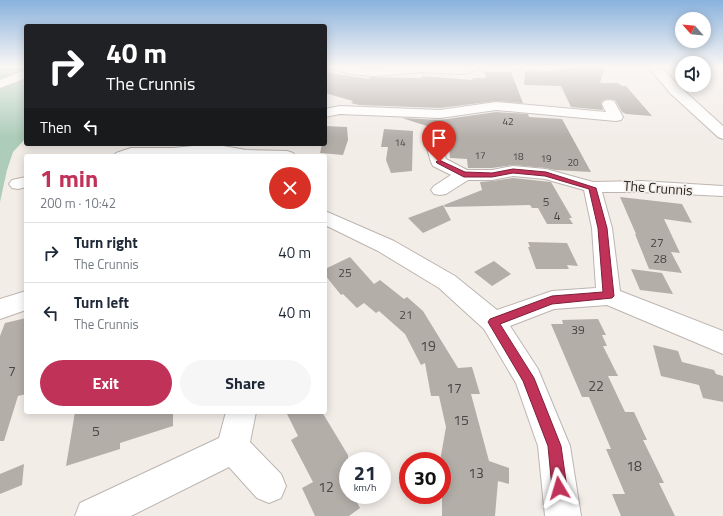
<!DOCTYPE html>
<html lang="en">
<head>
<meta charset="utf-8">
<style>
  body { margin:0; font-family:"Titillium Web",sans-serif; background:#f6f6f7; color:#1f2937; height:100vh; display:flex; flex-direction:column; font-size:15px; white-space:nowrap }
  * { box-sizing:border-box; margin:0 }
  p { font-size:13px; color:#747a83 }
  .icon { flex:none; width:22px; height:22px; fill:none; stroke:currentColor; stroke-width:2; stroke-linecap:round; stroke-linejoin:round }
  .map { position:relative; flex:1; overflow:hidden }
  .sheet { position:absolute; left:24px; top:154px; width:303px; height:260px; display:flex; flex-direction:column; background:#fff; border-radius:4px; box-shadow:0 2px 10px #0003 }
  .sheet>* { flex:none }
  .guide { position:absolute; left:24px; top:24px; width:303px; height:122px; border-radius:4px; box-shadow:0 2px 10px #0003; background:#202124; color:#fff; overflow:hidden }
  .needle { width:26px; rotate:297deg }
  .tools { position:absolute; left:675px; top:12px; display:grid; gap:8px }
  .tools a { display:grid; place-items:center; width:36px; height:36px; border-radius:50%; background:#fff; box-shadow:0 2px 10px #0003; font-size:20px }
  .speed { position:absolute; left:339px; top:452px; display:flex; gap:8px; font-size:20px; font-weight:700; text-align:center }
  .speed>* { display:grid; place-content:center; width:52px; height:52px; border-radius:50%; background:#fff; box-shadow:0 2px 10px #0003; line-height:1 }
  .speed small { font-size:10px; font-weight:400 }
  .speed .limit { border:6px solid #d22; background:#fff; color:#111 }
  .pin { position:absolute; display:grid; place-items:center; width:34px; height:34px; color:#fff; margin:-41px -17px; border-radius:50% 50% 50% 0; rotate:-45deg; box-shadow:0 0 4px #0007 }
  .pin .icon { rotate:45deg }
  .me { position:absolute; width:44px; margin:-22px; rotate:353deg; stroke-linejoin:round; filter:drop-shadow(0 0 3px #0008) }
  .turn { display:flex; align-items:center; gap:14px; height:84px; padding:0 16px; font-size:18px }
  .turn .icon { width:52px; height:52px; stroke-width:2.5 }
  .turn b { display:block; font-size:28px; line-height:34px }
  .then { display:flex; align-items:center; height:38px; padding:0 16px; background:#0003; gap:8px; font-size:15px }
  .round { display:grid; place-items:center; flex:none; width:42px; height:42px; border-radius:21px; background:#f6f6f7 }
  .head { display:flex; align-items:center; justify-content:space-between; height:68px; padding:0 16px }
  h1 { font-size:24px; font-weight:700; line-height:30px; color:#c13259 }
  .action { display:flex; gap:8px; margin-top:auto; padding:8px 16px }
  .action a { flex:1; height:46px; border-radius:24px; background:#c13259; color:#fff; font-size:16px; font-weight:700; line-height:46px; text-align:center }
  .action a+a { background:#f6f6f7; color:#1f2937 }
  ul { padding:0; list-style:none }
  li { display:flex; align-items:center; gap:12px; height:60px; padding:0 16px; border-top:1px solid #e0e1e3 }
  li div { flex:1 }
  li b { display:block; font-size:15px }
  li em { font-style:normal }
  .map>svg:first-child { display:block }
  .green { fill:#adccb9 }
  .building { fill:#b4aea9 }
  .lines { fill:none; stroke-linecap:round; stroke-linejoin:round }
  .minor-casing { stroke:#bcb5b1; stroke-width:2 }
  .major-casing { stroke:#bcb5b1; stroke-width:2 }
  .minor { fill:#fff; fill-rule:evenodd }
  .major { fill:#fff; fill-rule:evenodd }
  .route { fill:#c13259; stroke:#7d203a }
  .labels { text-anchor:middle; stroke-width:3.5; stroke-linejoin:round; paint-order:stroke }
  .far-number-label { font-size:10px; fill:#4a4644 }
  .number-label { font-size:12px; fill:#4a4644 }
  .street-label { font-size:14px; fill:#272423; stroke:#f3ede8 }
  .near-number-label { font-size:14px; fill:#4a4644 }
</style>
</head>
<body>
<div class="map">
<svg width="723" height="516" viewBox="0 0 723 516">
  <rect width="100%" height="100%" fill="#f3ede8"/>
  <g class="green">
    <path d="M0 66H26V70L0 79Z"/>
    <path d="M26 78V138L13 152 7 170 0 202V88Z"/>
  </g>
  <g class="building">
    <path d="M570 66H605L600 83H618L622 86H626L652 116 626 114 622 112 615 100 609 99 604 100 601 103 603 110 571 107 561 86 524 85 525 71 547 72 567 69Z"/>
    <path d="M325 72 369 79V77L422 78V76L473 80 472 78H486L484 72H511L523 103 496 101 440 108 359 105 351 103 353 101 325 93Z"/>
    <path d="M496 112 528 114 529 117 562 119 591 172 555 170 546 168 513 165 492 168H468L467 159 450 158 448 131 432 129 427 130V126L402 118 440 120Z"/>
    <path d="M325 126 347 127 348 140 343 155 320 153 322 144H325Z"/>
    <path d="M384 129 413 131 412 171 391 173 386 160 388 147H381Z"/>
    <path d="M513 178 551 182 572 218H569L573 224H547L538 208H532L530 205 445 207 444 205 482 190 480 182 492 181Z"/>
    <path d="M620 197 682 204 692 223 664 219 680 253 671 252 682 273 649 269 635 234H636Z"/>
    <path d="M443 205 451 220 423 233 408 218Z"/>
    <path d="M528 242 567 243 578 266 567 265 569 269H536L528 247H530Z"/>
    <path d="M350 257 374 284 380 280 404 299 407 297 423 311 458 368 472 367 480 394H471L489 461 509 468V484L498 481 495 516H442V461H440L446 427 439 396H431L425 363 421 365 405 334 379 311 376 313 364 303 357 308 343 294 341 295 325 275V269Z"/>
    <path d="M494 261 511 274 492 286 474 272Z"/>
    <path d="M631 269 662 273 673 294 640 290Z"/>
    <path d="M26 318V394L18 396 4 441H0V336L5 323Z"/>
    <path d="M598 319 606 335H602L607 346H603L618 376H608L625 412H634L647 440H643L664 483H659L675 516H621L612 494H625L606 449H611L589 397H582L551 324H563L562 320Z"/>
    <path d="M653 345 678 351 682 362 714 370 716 374 723 376V402L703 398 699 385 661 376Z"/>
    <path d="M75 412H173V426L120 443V449L66 466Z"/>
    <path d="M286 412H322L348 455V495H353L360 508 349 516H315L302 488 313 482 291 440 298 436Z"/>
    <path d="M24 464 22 485 0 494V474Z"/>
  </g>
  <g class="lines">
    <g class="minor-casing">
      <g id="minor">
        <path d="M328 66 373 68 412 66H483L481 68 463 74 421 72 373 76 351 74 330 68Z"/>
        <path d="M515 66H569L567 68 547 71 521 69 517 68Z"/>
        <path d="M26 70V78L0 88V80Z"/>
        <path d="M609 100 614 101 623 117 621 120 616 121 496 110 440 118 340 114 325 117V109L340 106 440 110 496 102 606 112 602 104 604 101Z"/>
        <path d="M431 130 436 132 439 135 446 159 467 170H492L513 166 546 169 593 182 641 181 723 186V196L641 192H602L612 228 620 291 723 331V354L607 305 554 309 510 326 538 369 570 446 581 516H545L538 446 516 383 484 329 439 288 378 251 325 225V211L394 241 455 276 497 310 552 291 596 288 592 228 584 190 545 179 513 176 492 180H468L446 194 440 195 434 194 431 190 434 186 451 175 433 166 431 162 423 135 426 132Z"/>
        <path d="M212 144 246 150 287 151 293 153 295 156H224L212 154 191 156H114L116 153 131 148H173Z"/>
        <path d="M26 177V187L18 189 12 188 9 184 12 180Z"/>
        <path d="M26 291V310L0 319V299Z"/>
        <path d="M226 412H256L250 442 281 474 286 486 281 498 269 503 257 498 229 467 131 516H75L80 503 219 438Z"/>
      </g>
    </g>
    <g class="major-casing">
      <path id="major" d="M648 66H660L680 87 723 126V139L718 137 670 93Z"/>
    </g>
    <use href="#minor" class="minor"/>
    <use href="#major" class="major"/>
  </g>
  <linearGradient id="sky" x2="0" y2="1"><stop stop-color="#89b2dd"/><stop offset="0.48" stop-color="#faf7f5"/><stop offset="1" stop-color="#faf7f5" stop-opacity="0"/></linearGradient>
  <rect width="723" height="138" fill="url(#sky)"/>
  <path class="route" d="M439 160 465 172 492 173 513 169 546 172 596 188 607 228 614 296 612 298 552 304 500 324 534 378 561 446 567 488 564 493 559 495 554 493 552 488 548 446 523 381 488 322 490 319 552 296 603 292 598 228 589 189 545 176 513 173 492 177H464L437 163 436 162Z"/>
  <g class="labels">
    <g class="far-number-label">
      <text x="508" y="125">42</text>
      <text x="400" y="146">14</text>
      <text x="480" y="159">17</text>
      <text x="518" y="160">18</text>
      <text x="546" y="162">19</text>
      <text x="573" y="166">20</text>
    </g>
    <g class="number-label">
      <text x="546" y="206">5</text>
      <text x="557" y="220">4</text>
      <text x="657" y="247">27</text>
      <text x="660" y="263">28</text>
      <text x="345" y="277">25</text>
      <text x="406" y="319">21</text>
      <text x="578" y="334">39</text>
    </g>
    <g class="street-label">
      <text transform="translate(658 188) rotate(4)" y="5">The Crunnis</text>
    </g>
    <g class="near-number-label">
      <text x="428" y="351">19</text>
      <text x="12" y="376">7</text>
      <text x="596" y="391">22</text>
      <text x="454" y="393">17</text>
      <text x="461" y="425">15</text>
      <text x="96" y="436">5</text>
      <text x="634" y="471">18</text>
      <text x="476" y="478">13</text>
      <text x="326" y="492">12</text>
    </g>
  </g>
</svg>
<div class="tools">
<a><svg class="needle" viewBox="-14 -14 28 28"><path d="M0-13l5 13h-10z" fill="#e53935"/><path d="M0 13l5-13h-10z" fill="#747a83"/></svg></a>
<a><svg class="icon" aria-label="sound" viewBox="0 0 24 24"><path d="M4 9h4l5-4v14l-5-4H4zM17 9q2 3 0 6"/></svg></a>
</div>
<div class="speed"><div>21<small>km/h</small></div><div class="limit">30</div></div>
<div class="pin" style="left:439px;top:162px;background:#d93025"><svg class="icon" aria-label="arrive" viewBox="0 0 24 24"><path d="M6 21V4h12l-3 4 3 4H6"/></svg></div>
<svg class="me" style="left:559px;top:488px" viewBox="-20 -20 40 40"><path d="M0-17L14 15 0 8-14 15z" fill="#c13259" stroke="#fff" stroke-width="4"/></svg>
<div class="guide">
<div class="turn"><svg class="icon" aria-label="right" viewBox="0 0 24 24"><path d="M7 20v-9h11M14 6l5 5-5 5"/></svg><div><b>40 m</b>The Crunnis</div></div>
<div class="then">Then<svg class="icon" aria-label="left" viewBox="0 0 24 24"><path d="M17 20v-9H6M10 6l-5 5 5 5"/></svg></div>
</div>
<section class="sheet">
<div class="head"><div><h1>1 min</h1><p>200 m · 10:42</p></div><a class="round" style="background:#d93025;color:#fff"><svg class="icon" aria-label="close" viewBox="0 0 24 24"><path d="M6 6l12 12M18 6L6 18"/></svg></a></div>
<ul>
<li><svg class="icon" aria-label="right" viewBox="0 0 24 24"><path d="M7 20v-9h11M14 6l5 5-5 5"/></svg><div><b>Turn right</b><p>The Crunnis</p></div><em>40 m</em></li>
<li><svg class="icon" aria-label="left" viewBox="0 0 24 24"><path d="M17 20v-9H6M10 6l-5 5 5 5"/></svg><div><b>Turn left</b><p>The Crunnis</p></div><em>40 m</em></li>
</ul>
<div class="action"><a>Exit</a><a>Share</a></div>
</section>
</div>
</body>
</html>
